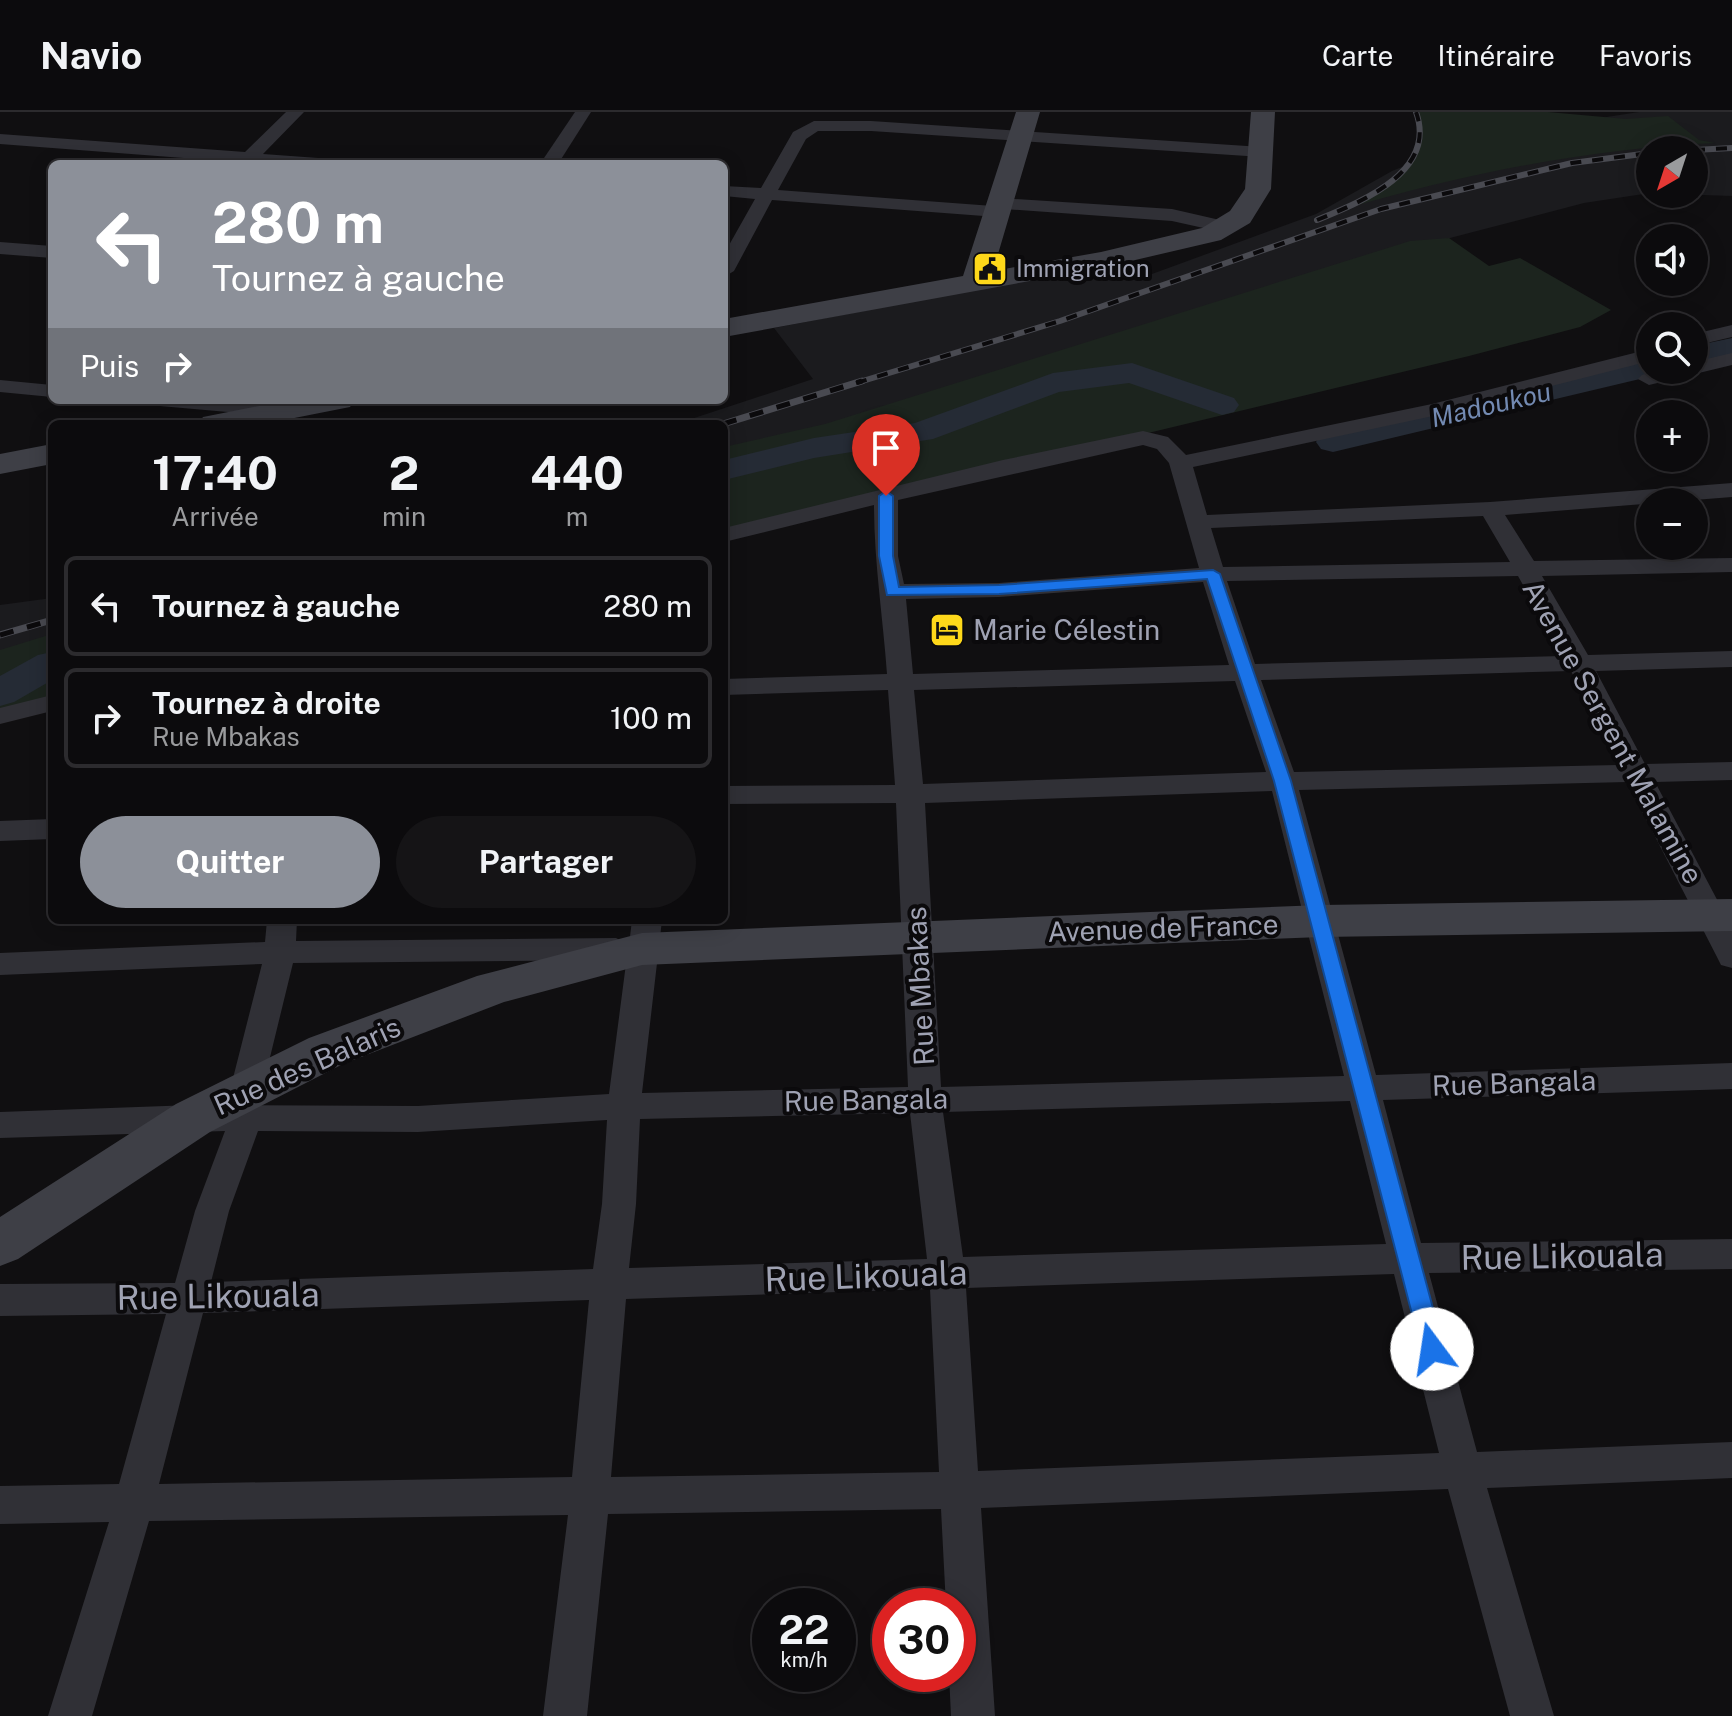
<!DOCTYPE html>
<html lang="fr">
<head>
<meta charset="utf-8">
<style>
  body { margin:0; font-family:"Public Sans",sans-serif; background:#151416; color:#f1f3f6; height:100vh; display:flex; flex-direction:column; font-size:30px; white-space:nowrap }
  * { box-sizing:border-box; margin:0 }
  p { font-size:26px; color:#9a9b9d }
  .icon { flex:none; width:44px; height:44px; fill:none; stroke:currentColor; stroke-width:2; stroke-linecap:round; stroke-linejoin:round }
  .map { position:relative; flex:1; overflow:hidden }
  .details { position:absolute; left:48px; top:308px; width:680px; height:504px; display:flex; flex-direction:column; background:#0c0b0d; border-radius:12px; box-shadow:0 4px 20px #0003,0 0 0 2px #2c2b2e }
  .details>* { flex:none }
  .guide { position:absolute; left:48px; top:48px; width:680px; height:244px; border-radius:12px; box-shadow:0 4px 20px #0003,0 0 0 2px #2c2b2e; background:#8c9099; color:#fff; overflow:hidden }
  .needle { width:52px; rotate:219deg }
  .tools { position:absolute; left:1636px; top:24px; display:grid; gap:16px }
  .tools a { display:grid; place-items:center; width:72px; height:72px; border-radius:50%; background:#0c0b0d; box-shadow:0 4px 20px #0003,0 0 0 2px #2c2b2e; font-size:40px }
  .speed { position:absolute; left:752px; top:1476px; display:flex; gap:16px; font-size:40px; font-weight:700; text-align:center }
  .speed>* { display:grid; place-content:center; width:104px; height:104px; border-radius:50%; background:#0c0b0d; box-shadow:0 4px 20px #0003,0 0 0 2px #2c2b2e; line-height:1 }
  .speed small { font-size:20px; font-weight:400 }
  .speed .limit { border:12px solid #d22; background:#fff; color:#111 }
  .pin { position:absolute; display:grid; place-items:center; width:68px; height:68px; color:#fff; margin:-82px -34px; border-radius:50% 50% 50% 0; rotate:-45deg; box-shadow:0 0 8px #0007 }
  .pin .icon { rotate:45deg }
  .me { position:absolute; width:88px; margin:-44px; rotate:346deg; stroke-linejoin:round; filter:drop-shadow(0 0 6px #0008) }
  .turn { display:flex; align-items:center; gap:28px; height:168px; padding:0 32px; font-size:36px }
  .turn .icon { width:104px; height:104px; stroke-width:2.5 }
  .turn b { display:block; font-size:56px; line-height:68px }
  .then { display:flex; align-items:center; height:76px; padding:0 32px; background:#0003; gap:16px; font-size:30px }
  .eta { display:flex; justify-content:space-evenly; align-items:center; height:136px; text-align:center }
  .eta b { font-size:48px; font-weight:700; line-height:56px }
  .cta { display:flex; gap:16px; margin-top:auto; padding:16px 32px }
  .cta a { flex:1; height:92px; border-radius:48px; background:#8c9099; color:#fff; font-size:32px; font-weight:700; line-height:92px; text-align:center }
  .cta a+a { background:#151416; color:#f1f3f6 }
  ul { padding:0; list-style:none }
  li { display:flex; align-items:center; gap:24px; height:100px; margin:0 16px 12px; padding:0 16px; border:4px solid #2c2b2e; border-radius:12px }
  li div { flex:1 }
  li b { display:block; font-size:30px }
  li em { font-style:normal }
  header { display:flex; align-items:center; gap:48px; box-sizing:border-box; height:112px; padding:0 40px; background:#0c0b0d; border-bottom:2px solid #2c2b2e }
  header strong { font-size:38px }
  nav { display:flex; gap:44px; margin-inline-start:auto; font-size:28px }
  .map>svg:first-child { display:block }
  .built { fill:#1b1b1e }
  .green { fill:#1c241e }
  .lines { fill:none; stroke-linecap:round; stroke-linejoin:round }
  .river { fill:#252b35; fill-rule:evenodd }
  .street { fill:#303036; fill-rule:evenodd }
  .secondary { fill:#3e3f46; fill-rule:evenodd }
  .rail-far1-casing { stroke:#494a51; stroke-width:6 }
  .rail-casing { stroke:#494a51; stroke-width:7 }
  .rail-far1 { stroke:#0b0a0c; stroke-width:4; stroke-dasharray:11; stroke-linecap:butt }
  .rail { stroke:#0b0a0c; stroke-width:5; stroke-dasharray:14; stroke-linecap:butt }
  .route { fill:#1a73e8; stroke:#114b97; stroke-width:2 }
  .labels { text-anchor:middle; stroke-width:8; stroke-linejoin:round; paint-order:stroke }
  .far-poi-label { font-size:24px; fill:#9fa2b3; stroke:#0b0a0c; text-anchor:start }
  .far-water-label { font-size:26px; font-style:italic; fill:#738ab2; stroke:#0b0a0c }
  .poi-label { font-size:28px; fill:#9fa2b3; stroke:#0b0a0c; text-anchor:start }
  .street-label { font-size:28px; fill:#9fa2b3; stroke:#0b0a0c }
  .near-street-label { font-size:34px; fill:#9fa2b3; stroke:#0b0a0c }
</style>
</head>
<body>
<header>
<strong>Navio</strong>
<nav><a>Carte</a><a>Itinéraire</a><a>Favoris</a></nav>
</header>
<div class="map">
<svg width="1732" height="1604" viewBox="0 0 1732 1604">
  <rect width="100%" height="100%" fill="#100f11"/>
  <g class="built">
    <path d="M1639 0H1732V84L1673 82H1694V38H1650V81L1584 91 1423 133 724 347V312H676L813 267 774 216 1119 150 1141 166 1316 102 1392 59 1477 25Z"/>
    <path d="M52 486V528L0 544V493Z"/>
  </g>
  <g class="green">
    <path d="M1416 0H1548L1626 7 1668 4 1699 28 1715 31C1586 37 1462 62 1338 99 1372 83 1414 67 1418 25 1419 15 1420 8 1416 0Z"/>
    <path d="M1449 126 1489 154 1520 146 1611 198 1580 215 1469 244 724 423V335L825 312 1410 129Z"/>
    <path d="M52 522V591L0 605V538Z"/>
  </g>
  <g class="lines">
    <g class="river">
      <path d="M1732 226V244L1694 254V234Z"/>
      <path d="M1650 245V258H1664L1661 262 1333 340 1321 337 1316 330 1321 323Z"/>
      <path d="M1132 251 1234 286 1239 293 1234 300 1222 303 1129 271 1059 280 933 327 814 346 724 368V348L814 326 915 311 1053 261Z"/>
      <path d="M52 540V568L14 590 0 594V564L38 543Z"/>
    </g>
    <g class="street">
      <path d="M286 0H304L263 42 332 47 341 52 249 51 0 32V22L245 40Z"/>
      <path d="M575 0H591L558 52H540Z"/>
      <path d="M814 9H871L1262 35 1271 40 1262 45 871 19H818L806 27 778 78 993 94 991 91 994 87 1000 86 1172 97 1233 111 1235 115 1226 121 1172 109 1004 97 1006 100 1003 104 997 105 772 88 734 159 724 165V142L755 87 724 84V74L761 76 793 20Z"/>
      <path d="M0 130 52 134V146L0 142Z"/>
      <path d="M1732 213V225L1694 234V222Z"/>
      <path d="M1650 237V249L1433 304 1193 355 1207 403 1490 390 1732 371V385L1505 403 1534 449 1732 446V460L1542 464 1588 543 1732 539V555L1596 559 1645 652 1732 650V668L1655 670 1732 816V856L1721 853 1717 845 1627 670 1299 678 1376 963 1732 951V977L1383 988 1421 1131 1732 1127V1157L1429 1161 1477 1340 1732 1330V1366L1487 1376 1554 1604H1510L1448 1377 981 1396 995 1604H951L949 1562H958V1494H946L941 1397 608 1402 587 1604H543L568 1403 149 1409 92 1604H48L109 1410 0 1412V1374L119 1372 166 1202 0 1204V1172L175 1171 195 1099 225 1019 0 1026V1000L193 993 418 994 609 982 627 844 616 848 293 851 262 978 258 987 246 991 234 987 230 978 262 852 0 863V841L265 830 267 808H297L296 829 616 826 629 833 632 808H662L642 981 908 975 896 691 724 692V674L895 673 888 578 724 583V567L887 562C883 506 874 450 874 393L724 430V416L1003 348 1143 319 1168 325 1186 343 1432 292ZM1143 333 1157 337 1169 351 1199 456 999 471 904 472 898 444V388ZM1483 404 1510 450 1223 455 1211 416ZM1518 464 1563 544 1255 552 1227 469ZM1203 470 1229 553 913 562 906 487 999 485ZM1571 559 1618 653 1294 660 1261 568ZM1235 569 1266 660 923 672 914 578ZM1272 679 1344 964 941 975 925 691ZM1350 989 1386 1132 963 1145 943 1000ZM910 1001 927 1147 629 1156 636 1092 640 1007ZM607 1008 602 1092 593 1157 211 1170 229 1099 258 1019 418 1020ZM1394 1162 1439 1341 978 1359 966 1176ZM930 1177 939 1360 611 1365 626 1187ZM589 1188 572 1365 159 1372 203 1201Z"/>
      <path d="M1732 241V253L1649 273 1638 267 1642 263 1660 258H1694V250Z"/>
      <path d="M0 268 52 273V285L0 280Z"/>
      <path d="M149 288C174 288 283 284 296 299L285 305 160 294Z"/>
      <path d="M52 583V599L0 612V596Z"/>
      <path d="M52 707V727L0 729V709Z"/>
    </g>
    <g class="secondary">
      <path d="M1016 0H1040L993 159 1101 140 1202 116 1230 99 1245 77 1251 0H1275L1271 77 1250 111 1221 128 1101 156 724 225V207L963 164Z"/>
      <path d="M289 288H355L350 295 264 312H198L203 305Z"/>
      <path d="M52 332V352L0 362V342Z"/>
      <path d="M1732 787V819L1321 825 642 853 504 890 343 952 210 1020 18 1147 0 1154V1105L176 992 309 926 477 864 642 821 1321 793Z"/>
    </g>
    <g class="rail-far1-casing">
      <g id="rail-far1">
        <path d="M1694 38 1732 36"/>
        <path d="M1317 108C1358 91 1438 61 1416 0"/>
        <path d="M856 271 1060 209 1381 97 1572 51 1650 41"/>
      </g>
    </g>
    <g class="rail-casing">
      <g id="rail">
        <path d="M723 312 862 269"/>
        <path d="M0 523 52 508"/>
      </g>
    </g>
    <use href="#rail-far1" class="rail-far1"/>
    <use href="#rail" class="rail"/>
  </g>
  <path class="route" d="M886 379 893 384V444L899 475 999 473 1213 458 1220 462 1291 669 1444 1237 1440 1244 1432 1247 1424 1244 1421 1237 1274 669 1207 467 999 482 887 483 879 444V384Z"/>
  <defs>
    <g id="civic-square" transform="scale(1.8)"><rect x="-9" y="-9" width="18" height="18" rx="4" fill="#fed81a" stroke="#0b0a0c"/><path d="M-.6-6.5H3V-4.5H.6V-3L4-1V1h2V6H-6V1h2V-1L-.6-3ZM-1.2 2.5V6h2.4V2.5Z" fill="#111"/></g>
    <g id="hotel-square" transform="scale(1.8)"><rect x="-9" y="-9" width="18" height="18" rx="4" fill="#fed81a" stroke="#0b0a0c"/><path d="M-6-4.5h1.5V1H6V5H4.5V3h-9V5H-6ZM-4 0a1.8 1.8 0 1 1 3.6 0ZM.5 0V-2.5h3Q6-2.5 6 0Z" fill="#111"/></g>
  </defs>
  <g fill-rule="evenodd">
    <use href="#civic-square" x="990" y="157"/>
    <use href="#hotel-square" x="947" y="518"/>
  </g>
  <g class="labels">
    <g class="far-poi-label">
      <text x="1016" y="165">Immigration</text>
    </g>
    <g class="far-water-label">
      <text transform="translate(1491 293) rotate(-13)" y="9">Madoukou</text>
    </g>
    <g class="poi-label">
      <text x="973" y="528">Marie Célestin</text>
    </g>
    <g class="street-label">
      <text transform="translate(1613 620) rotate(61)" y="10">Avenue Sergent Malamine</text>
      <text transform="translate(1163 816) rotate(-2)" y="10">Avenue de France</text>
      <text transform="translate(920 874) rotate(-93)" y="10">Rue Mbakas</text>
      <text transform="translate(307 954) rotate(-24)" y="10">Rue des Balaris</text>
      <text transform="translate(1514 971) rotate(-2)" y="10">Rue Bangala</text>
      <text transform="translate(866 988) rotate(-1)" y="10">Rue Bangala</text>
    </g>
    <g class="near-street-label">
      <text transform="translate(1562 1144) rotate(-1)" y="12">Rue Likouala</text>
      <text transform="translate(866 1164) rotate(-2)" y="12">Rue Likouala</text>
      <text transform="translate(218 1184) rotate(-1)" y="12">Rue Likouala</text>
    </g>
  </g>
</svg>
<div class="tools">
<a><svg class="needle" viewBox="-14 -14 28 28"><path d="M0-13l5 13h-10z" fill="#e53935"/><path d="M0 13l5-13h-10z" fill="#9a9b9d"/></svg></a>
<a><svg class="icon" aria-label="sound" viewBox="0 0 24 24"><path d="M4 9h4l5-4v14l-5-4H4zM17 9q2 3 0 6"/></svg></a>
<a><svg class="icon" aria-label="search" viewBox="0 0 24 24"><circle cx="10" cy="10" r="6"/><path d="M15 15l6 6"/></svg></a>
<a>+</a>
<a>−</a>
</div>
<div class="speed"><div>22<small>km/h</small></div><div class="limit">30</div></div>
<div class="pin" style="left:886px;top:384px;background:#d93025"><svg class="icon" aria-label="arrive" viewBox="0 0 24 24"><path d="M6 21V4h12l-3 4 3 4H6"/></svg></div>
<svg class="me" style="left:1432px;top:1237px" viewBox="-20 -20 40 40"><circle r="19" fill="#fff"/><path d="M0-13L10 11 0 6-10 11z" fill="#1a73e8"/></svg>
<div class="guide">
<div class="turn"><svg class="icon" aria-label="left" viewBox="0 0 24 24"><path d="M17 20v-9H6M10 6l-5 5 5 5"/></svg><div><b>280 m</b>Tournez à gauche</div></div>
<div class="then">Puis<svg class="icon" aria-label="right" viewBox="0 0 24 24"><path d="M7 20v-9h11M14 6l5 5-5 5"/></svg></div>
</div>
<section class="details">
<div class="eta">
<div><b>17:40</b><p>Arrivée</p></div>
<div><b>2</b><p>min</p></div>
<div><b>440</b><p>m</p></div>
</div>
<ul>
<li><svg class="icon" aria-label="left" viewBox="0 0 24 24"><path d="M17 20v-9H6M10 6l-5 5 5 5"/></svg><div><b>Tournez à gauche</b></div><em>280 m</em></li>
<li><svg class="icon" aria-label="right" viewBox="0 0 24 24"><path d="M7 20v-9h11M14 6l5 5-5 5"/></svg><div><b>Tournez à droite</b><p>Rue Mbakas</p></div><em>100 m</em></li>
</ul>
<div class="cta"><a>Quitter</a><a>Partager</a></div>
</section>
</div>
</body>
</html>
